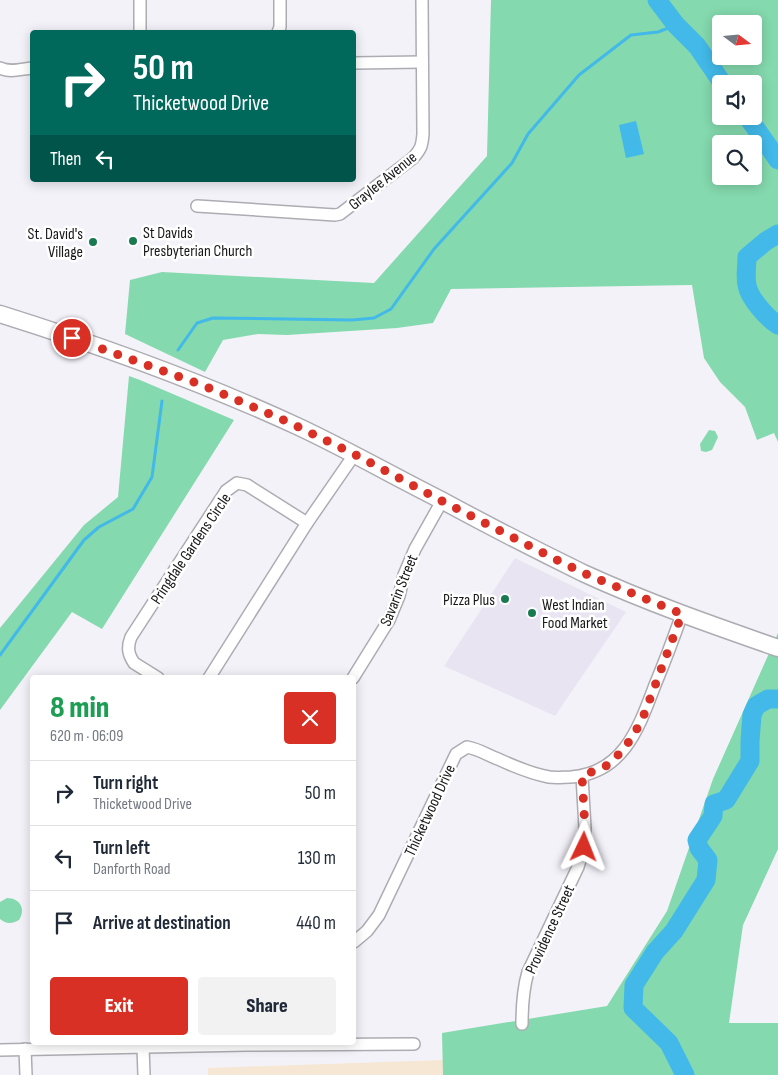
<!DOCTYPE html>
<html lang="en">
<head>
<meta charset="utf-8">
<style>
  body { margin:0; font-family:"Sofia Sans Condensed",sans-serif; background:#f2f2f3; color:#1f2937; height:100vh; display:flex; flex-direction:column; font-size:19px; white-space:nowrap }
  * { box-sizing:border-box; margin:0 }
  p { font-size:16px; color:#747a83 }
  .icon { flex:none; width:28px; height:28px; fill:none; stroke:currentColor; stroke-width:2; stroke-linecap:round; stroke-linejoin:round }
  .map { position:relative; flex:1; overflow:hidden }
  .side { position:absolute; left:30px; top:675px; width:326px; height:370px; display:flex; flex-direction:column; background:#fff; border-radius:5px; box-shadow:0 2px 12px #0003 }
  .side>* { flex:none }
  .guide { position:absolute; left:30px; top:30px; width:326px; height:152px; border-radius:5px; box-shadow:0 2px 12px #0003; background:#00695c; color:#fff; overflow:hidden }
  .needle { width:32px; rotate:106deg }
  .buttons { position:absolute; left:712px; top:15px; display:grid; gap:10px }
  .buttons a { display:grid; place-items:center; width:50px; height:50px; border-radius:5px; background:#fff; box-shadow:0 2px 12px #0003; font-size:25px }
  .pin { position:absolute; display:grid; place-items:center; width:42px; height:42px; color:#fff; margin:-21px; border:2px solid #fff; border-radius:50%; box-shadow:0 1px 5px #0007 }
  .me { position:absolute; width:55px; margin:-28px; rotate:2deg; stroke-linejoin:round; filter:drop-shadow(0 0 4px #0008) }
  .turn { display:flex; align-items:center; gap:18px; height:105px; padding:0 20px; font-size:22px }
  .turn .icon { width:65px; height:65px; stroke-width:2.5 }
  .turn b { display:block; font-size:35px; line-height:42px }
  .then { display:flex; align-items:center; height:48px; padding:0 20px; background:#0003; gap:10px; font-size:19px }
  .round { display:grid; place-items:center; flex:none; width:52px; height:52px; border-radius:5px; background:#f2f2f3 }
  .overview { display:flex; align-items:center; justify-content:space-between; height:85px; padding:0 20px }
  h1 { font-size:30px; font-weight:800; line-height:38px; color:#1e9e55 }
  .cta { display:flex; gap:10px; margin-top:auto; padding:10px 20px }
  .cta a { flex:1; height:58px; border-radius:5px; background:#d93025; color:#fff; font-size:20px; font-weight:800; line-height:58px; text-align:center }
  .cta a+a { background:#f2f2f3; color:#1f2937 }
  ul { padding:0; list-style:none }
  li { display:flex; align-items:center; gap:15px; height:65px; padding:0 20px; border-top:1px solid #e0e1e3 }
  li div { flex:1 }
  li b { display:block; font-size:19px }
  li em { font-style:normal }
  .map>svg:first-child { display:block }
  .built { fill:#e8e4f2 }
  .education { fill:#f6e7d4 }
  .green { fill:#84d9ae; fill-rule:evenodd }
  .water { fill:#42b9e8 }
  .lines { fill:none; stroke-linecap:round; stroke-linejoin:round }
  .stream { stroke:#42b9e8; stroke-width:3 }
  .river { stroke:#42b9e8; stroke-width:19 }
  .minor-casing { stroke:#adacb2; stroke-width:14 }
  .secondary-casing { stroke:#adacb2; stroke-width:19 }
  .minor { stroke:#fff; stroke-width:11 }
  .secondary { stroke:#fff; stroke-width:16 }
  .route { stroke:#d93025; stroke-width:9; stroke-dasharray:0 16.2 }
  .poi-dot { fill:#197950; stroke:#fff; stroke-width:2 }
  .labels { text-anchor:middle; stroke-width:5; stroke-linejoin:round; paint-order:stroke }
  .street-label { font-size:16px; fill:#18181a; stroke:#fff }
  .poi-label { font-size:16px; fill:#18181a; stroke:#fff; text-anchor:start }
</style>
</head>
<body>
<div class="map">
<svg width="778" height="1075" viewBox="0 0 778 1075">
  <rect width="100%" height="100%" fill="#f4f2f9"/>
  <path class="built" d="M515 558 626 612 555 716 444 666Z"/>
  <path class="education" d="M443 1060V1075H208V1068Z"/>
  <g class="green">
    <path d="M491 0H778V442L774 433 757 440 745 407 720 382 704 358 692 285 451 289 433 323 397 328 287 335 258 334 223 340 205 372 125 334 130 280 162 272 374 283 487 156ZM721 24H754V56H721ZM721 84H754V116H721ZM721 144H754V176H721Z"/>
    <path d="M129 376 140 380 234 420 102 629 72 612 0 710V628L84 525 118 497Z"/>
    <path d="M709 430 715 431 718 437 712 450 706 452 701 451 700 444Z"/>
    <path d="M778 633V849L743 925 729 1023H778V1075H443L442 1033 607 1006 667 911 713 779Z"/>
    <path d="M7 898C20 898 26 909 19 920 12 924 6 924 0 919V902Z"/>
  </g>
  <path class="water" d="M636 121 644 154 626 158 619 125Z"/>
  <g class="lines">
    <g class="stream">
      <path d="M178 350 197 323 213 318 352 320 374 318 391 309 434 249 512 163 528 134 579 75 631 35 658 32 676 25"/>
      <path d="M0 655 84 540 99 527 133 509 152 477 162 401"/>
    </g>
    <g class="river">
      <path d="M657 0 676 25 697 46 723 84"/>
      <path d="M747 116 778 160"/>
      <path d="M778 234 766 241 747 257C747 266 745 276 747 285 749 298 767 318 778 325"/>
      <path d="M685 1075 669 1043 633 1008 634 985 655 952 674 931 706 880 708 860 699 848 697 840 713 816 714 804 726 800 750 761V741L752 715 756 706 768 699H778"/>
    </g>
    <g class="minor-casing">
      <g id="minor">
        <path d="M140 0V32"/>
        <path d="M278 32 280 27V0"/>
        <path d="M354 63 422 62"/>
        <path d="M0 68C10 73 21 69 32 68"/>
        <path d="M197 206 335 215 340 214 413 158C421 149 422 146 423 134L422 0"/>
        <path d="M158 678 134 663C128 654 127 647 131 637L226 491 237 483 247 485 307 523"/>
        <path d="M209 678 307 523 354 455"/>
        <path d="M353 678 389 620 399 596 404 575 415 549 442 501"/>
        <path d="M354 942 367 931 379 915 456 754 467 747C481 750 485 754 498 759 513 766 533 774 549 777 556 778 564 777 571 777 624 773 639 727 655 685 665 661 674 637 682 614"/>
        <path d="M522 1024C522 1006 523 989 528 972L578 867 584 847 585 828 582 776"/>
        <path d="M143 1047 144 1075"/>
        <path d="M25 1049 26 1075"/>
        <path d="M0 1050 246 1045 414 1044"/>
      </g>
    </g>
    <g class="secondary-casing">
      <path id="secondary" d="M0 314C102 346 202 382 299 427 348 450 395 477 443 501 489 526 536 550 583 573 646 602 712 625 778 648"/>
    </g>
    <use href="#minor" class="minor"/>
    <use href="#secondary" class="secondary"/>
  </g>
  <g class="lines">
    <path class="route" d="M72 338 202 385 286 421 354 454 442 501 557 560 586 574 682 614 642 720 631 739 620 753 608 765 582 776 585 828 584 847"/>
  </g>
  <g class="poi-dot">
    <circle cx="133" cy="241" r="5"/>
    <circle cx="93" cy="242" r="5"/>
    <circle cx="505" cy="599" r="5"/>
    <circle cx="532" cy="613" r="5"/>
  </g>
  <g class="labels">
    <g class="street-label">
      <text transform="translate(382 180) rotate(-39)" y="6">Graylee Avenue</text>
      <text transform="translate(190 548) rotate(-56)" y="6">Pringdale Gardens Circle</text>
      <text transform="translate(398 590) rotate(-68)" y="6">Savarin Street</text>
      <text transform="translate(429 810) rotate(-65)" y="6">Thicketwood Drive</text>
      <text transform="translate(549 929) rotate(-65)" y="6">Providence Street</text>
    </g>
    <g class="poi-label">
      <text x="143" y="238">St Davids<tspan x="143" dy="18">Presbyterian Church</tspan></text>
      <text x="83" y="239" text-anchor="end">St. David's<tspan x="83" dy="18">Village</tspan></text>
      <text x="495" y="605" text-anchor="end">Pizza Plus</text>
      <text x="542" y="610">West Indian<tspan x="542" dy="18">Food Market</tspan></text>
    </g>
  </g>
</svg>
<div class="buttons">
<a><svg class="needle" viewBox="-14 -14 28 28"><path d="M0-13l5 13h-10z" fill="#e53935"/><path d="M0 13l5-13h-10z" fill="#747a83"/></svg></a>
<a><svg class="icon" aria-label="sound" viewBox="0 0 24 24"><path d="M4 9h4l5-4v14l-5-4H4zM17 9q2 3 0 6"/></svg></a>
<a><svg class="icon" aria-label="search" viewBox="0 0 24 24"><circle cx="10" cy="10" r="6"/><path d="M15 15l6 6"/></svg></a>
</div>
<div class="pin" style="left:72px;top:338px;background:#d93025"><svg class="icon" aria-label="arrive" viewBox="0 0 24 24"><path d="M6 21V4h12l-3 4 3 4H6"/></svg></div>
<svg class="me" style="left:584px;top:847px" viewBox="-20 -20 40 40"><path d="M0-17L14 15 0 8-14 15z" fill="#d93025" stroke="#fff" stroke-width="4"/></svg>
<div class="guide">
<div class="turn"><svg class="icon" aria-label="right" viewBox="0 0 24 24"><path d="M7 20v-9h11M14 6l5 5-5 5"/></svg><div><b>50 m</b>Thicketwood Drive</div></div>
<div class="then">Then<svg class="icon" aria-label="left" viewBox="0 0 24 24"><path d="M17 20v-9H6M10 6l-5 5 5 5"/></svg></div>
</div>
<section class="side">
<div class="overview"><div><h1>8 min</h1><p>620 m · 06:09</p></div><a class="round" style="background:#d93025;color:#fff"><svg class="icon" aria-label="close" viewBox="0 0 24 24"><path d="M6 6l12 12M18 6L6 18"/></svg></a></div>
<ul>
<li><svg class="icon" aria-label="right" viewBox="0 0 24 24"><path d="M7 20v-9h11M14 6l5 5-5 5"/></svg><div><b>Turn right</b><p>Thicketwood Drive</p></div><em>50 m</em></li>
<li><svg class="icon" aria-label="left" viewBox="0 0 24 24"><path d="M17 20v-9H6M10 6l-5 5 5 5"/></svg><div><b>Turn left</b><p>Danforth Road</p></div><em>130 m</em></li>
<li><svg class="icon" aria-label="arrive" viewBox="0 0 24 24"><path d="M6 21V4h12l-3 4 3 4H6"/></svg><div><b>Arrive at destination</b></div><em>440 m</em></li>
</ul>
<div class="cta"><a>Exit</a><a>Share</a></div>
</section>
</div>
</body>
</html>
